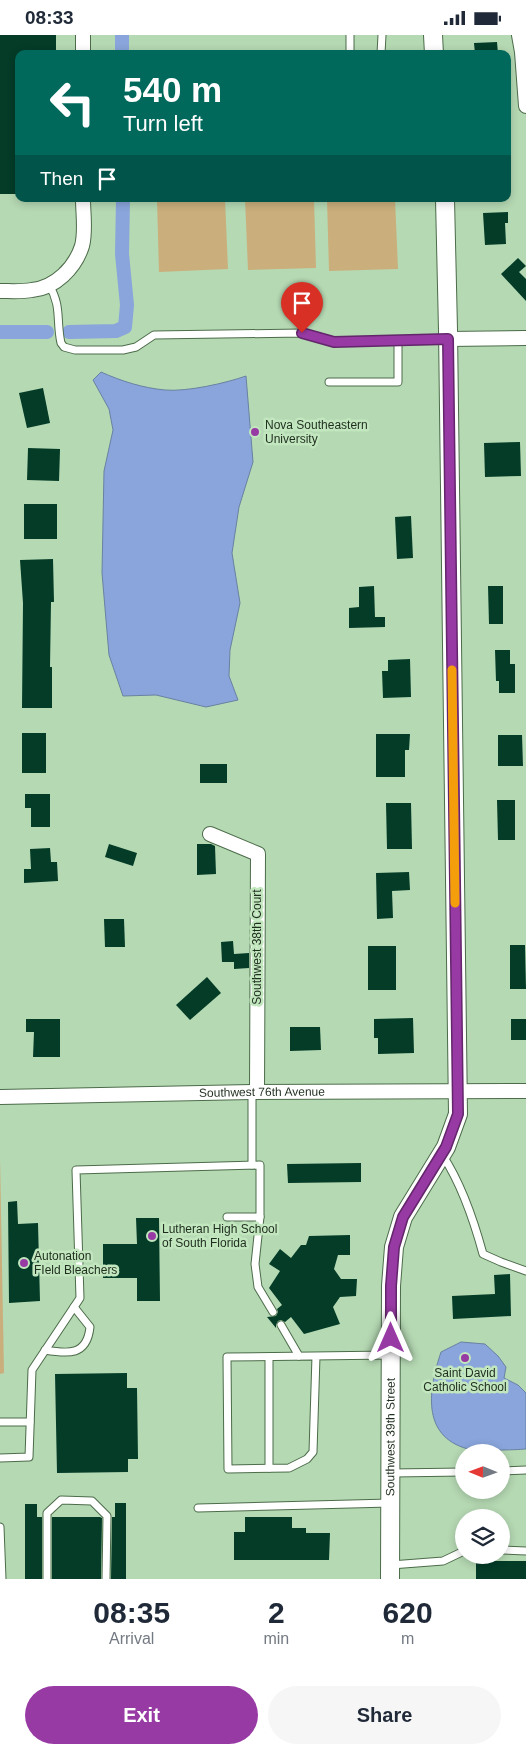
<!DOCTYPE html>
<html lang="en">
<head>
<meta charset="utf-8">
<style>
  body { margin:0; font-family:Helvetica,sans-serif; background:#f6f6f7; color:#1f2937; height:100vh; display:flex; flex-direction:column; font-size:19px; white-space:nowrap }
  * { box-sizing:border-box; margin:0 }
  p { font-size:16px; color:#747a83 }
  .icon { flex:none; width:28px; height:28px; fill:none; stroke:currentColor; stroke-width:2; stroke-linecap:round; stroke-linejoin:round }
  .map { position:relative; height:1544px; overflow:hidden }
  .panel { display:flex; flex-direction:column; background:#fff; flex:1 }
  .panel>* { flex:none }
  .top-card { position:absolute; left:15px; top:15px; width:496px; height:152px; border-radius:10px; box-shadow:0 2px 8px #0003; background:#00695c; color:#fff; overflow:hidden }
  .needle { width:32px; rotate:271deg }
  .buttons { position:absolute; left:455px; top:1409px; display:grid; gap:10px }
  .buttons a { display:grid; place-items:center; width:55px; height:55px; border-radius:50%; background:#fff; box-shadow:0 2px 8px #0003; font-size:25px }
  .pin { position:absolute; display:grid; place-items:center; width:42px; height:42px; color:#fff; margin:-51px -21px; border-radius:50% 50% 50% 0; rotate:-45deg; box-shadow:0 0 5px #0007 }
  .pin .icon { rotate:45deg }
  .me { position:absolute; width:55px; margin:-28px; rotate:0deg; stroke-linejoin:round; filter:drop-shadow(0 0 4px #0008) }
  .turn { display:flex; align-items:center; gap:18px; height:105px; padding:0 25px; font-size:22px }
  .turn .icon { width:65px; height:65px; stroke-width:2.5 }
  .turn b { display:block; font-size:35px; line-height:42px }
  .then { display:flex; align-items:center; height:48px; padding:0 25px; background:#0003; gap:10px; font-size:19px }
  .eta { display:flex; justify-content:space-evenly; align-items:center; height:85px; text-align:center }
  .eta b { font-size:30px; font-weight:600; line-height:35px }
  .cta { display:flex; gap:10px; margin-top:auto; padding:10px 25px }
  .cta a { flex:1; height:58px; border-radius:30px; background:#983aa4; color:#fff; font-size:20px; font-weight:600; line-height:58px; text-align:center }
  .cta a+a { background:#f6f6f7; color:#1f2937 }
  .status { display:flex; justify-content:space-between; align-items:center; height:35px; padding:0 25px; background:#fff; direction:ltr }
  .status svg { height:14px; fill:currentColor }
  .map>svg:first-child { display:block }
  .green { fill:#caaf7c }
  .water { fill:#89a5db; stroke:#6981a2 }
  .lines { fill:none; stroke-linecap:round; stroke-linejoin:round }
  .canal { stroke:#89a5db; stroke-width:14 }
  .building { fill:#043c28 }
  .service-casing { stroke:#4c6c4a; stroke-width:9 }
  .minor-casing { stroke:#4c6c4a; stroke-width:16 }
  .tertiary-casing { stroke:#4c6c4a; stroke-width:20 }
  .service { stroke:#fff; stroke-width:7 }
  .minor { stroke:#fff; stroke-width:14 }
  .tertiary { stroke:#fff; stroke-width:18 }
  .route-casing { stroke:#63266b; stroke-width:12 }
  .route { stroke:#983aa4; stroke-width:9 }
  .slow { stroke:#f59e0b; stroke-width:9 }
  .poi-dot { fill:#983aa4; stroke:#c2e7bf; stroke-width:2 }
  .labels { text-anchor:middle; stroke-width:5; stroke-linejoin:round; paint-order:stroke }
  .poi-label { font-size:12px; fill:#1f2d1e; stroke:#c2e7bf; text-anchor:start }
  .street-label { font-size:12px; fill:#1f2d1e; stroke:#c2e7bf }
</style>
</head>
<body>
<div class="status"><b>08:33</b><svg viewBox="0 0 49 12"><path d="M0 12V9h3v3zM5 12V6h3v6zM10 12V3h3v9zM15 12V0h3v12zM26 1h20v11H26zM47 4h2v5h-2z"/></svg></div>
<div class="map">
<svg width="526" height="1544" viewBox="0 0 526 1544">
  <rect width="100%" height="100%" fill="#b5d9b3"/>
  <g class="green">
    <path d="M157 164H225L228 234 159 237Z"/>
    <path d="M245 164H314L316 233 248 235Z"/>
    <path d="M327 164H395L398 234 329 236Z"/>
    <path d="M0 1122 4 1338 0 1339Z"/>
  </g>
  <g class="water">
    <path d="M101 337C121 346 143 353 165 355 187 357 226 348 246 341L253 427 239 472 232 518 240 568 230 615 229 641 238 665 206 672 156 660 123 661 109 620 102 538 104 436 113 395 109 374 93 345Z"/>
    <path d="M461 1307 485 1309 498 1321 506 1332 504 1343 518 1350 526 1358V1414C515 1415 477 1416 468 1414 420 1401 429 1353 441 1317Z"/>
  </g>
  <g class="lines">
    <g class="canal">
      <path d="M122 0V19"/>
      <path d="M0 297H47"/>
      <path d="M69 297 116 296 125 292 127 270 122 219 123 164"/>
    </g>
  </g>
  <g class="building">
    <path d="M0 0H56V19H19V159H0Z"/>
    <path d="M497 7 498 19H475L474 8Z"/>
    <path d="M508 177V188H505L506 209 485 210 483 178Z"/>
    <path d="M518 223 526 231 519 237 526 244V266L501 239Z"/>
    <path d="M43 353 50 388 27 393 19 358Z"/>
    <path d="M520 407 521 441 485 442 484 408Z"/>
    <path d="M28 413 60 414 59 446 27 445Z"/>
    <rect x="24" y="469" width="33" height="35"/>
    <path d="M411 481 413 523 397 524 395 482Z"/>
    <path d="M53 524 54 567H51L50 632H52V673H22L23 568 20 525Z"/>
    <path d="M374 551 375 582H385V592L349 593V573L359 572V552Z"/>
    <path d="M488 551H503V589H489Z"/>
    <path d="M495 615H510V629H515V658H499V646H496Z"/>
    <path d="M410 624 411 662 383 663 382 636H388V625Z"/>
    <rect x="22" y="698" width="24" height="40"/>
    <path d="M376 699H410L409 715H405V742H376Z"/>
    <path d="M498 700H522L523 731H498Z"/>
    <rect x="200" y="729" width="27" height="19"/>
    <path d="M25 759H50V792H31V773H25Z"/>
    <path d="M497 765H515V805H498Z"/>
    <path d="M386 768H411L412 814H387Z"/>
    <path d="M109 809 137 818 133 831 105 822Z"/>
    <path d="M197 809H211L215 811 216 839 197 840Z"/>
    <path d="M50 813 51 827H57L58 846 24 848V834H31L30 814Z"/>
    <path d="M409 837 410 855 392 856 393 883 377 884 376 838Z"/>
    <path d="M104 884H124L125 912H105Z"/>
    <path d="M233 906 234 919 249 918V933L234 934V927H222L221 907Z"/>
    <path d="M510 910H525L526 954H510Z"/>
    <rect x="368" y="911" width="28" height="44"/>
    <path d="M207 942 221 958 190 985 176 970Z"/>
    <path d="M413 983 414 1018 378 1019V1003H374V984Z"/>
    <path d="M26 984H60V1022H33L34 997H26Z"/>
    <rect x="511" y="984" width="15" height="21"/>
    <path d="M290 992H320L321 1015 290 1016Z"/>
    <path d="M361 1128V1147L288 1148 287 1129Z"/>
    <path d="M17 1166 18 1189 38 1188 40 1266 9 1268 8 1167Z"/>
    <path d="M136 1183H159L160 1266H137V1243H103V1209H137Z"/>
    <path d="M350 1200V1220H338L334 1234 341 1244H357L356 1261 340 1262 333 1272 340 1289 304 1299 291 1282 285 1287 281 1285 278 1286 276 1290V1293L267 1282 276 1281 278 1277 277 1274 282 1270 269 1253 280 1236 269 1229 280 1214 291 1223 301 1210H306L309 1201Z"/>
    <path d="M510 1239 511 1281 453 1284 452 1261 495 1259 494 1240Z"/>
    <path d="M127 1338V1353H137L138 1424H128V1437L57 1438 55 1339Z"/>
    <path d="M115 1468H126V1544H111L112 1482H115Z"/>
    <path d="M25 1469H37V1482H42V1544H25Z"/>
    <path d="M52 1482H100L102 1483 101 1544H52Z"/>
    <path d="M245 1482H292V1493H306V1498H330L329 1525H234V1497H245Z"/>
    <rect x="476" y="1526" width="50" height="18"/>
  </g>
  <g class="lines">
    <g class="service-casing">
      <g id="service">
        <path d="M350 19V0"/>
        <path d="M381 19 382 0"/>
        <path d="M49 250C62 271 56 286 61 308L64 312 75 315H123L136 312 154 300 302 298 334 307 448 304"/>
        <path d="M329 347H398V306"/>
        <path d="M443 1121C462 1150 474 1186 483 1219L501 1227 526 1236"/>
        <path d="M252 1130V1057"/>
        <path d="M260 1182 255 1229 258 1252 273 1277"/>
        <path d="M281 1290 299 1321"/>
        <path d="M45 1315C68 1319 87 1321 90 1292L74 1272"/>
        <path d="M316 1321 313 1417 307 1424 289 1433 228 1434 227 1322 390 1320"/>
        <path d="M0 1387H30"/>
        <path d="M0 1423 29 1422 32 1335 80 1263 76 1135 260 1130V1182H227"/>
        <path d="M269 1433V1322"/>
        <path d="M501 1436 526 1435"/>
        <path d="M392 1438 464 1437"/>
        <path d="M198 1473 390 1468"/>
        <path d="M0 1492 2 1544"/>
        <path d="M501 1515 526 1516"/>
        <path d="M391 1530 443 1526 464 1516"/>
        <path d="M47 1544V1478L61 1465 92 1466 107 1481 106 1544"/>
      </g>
    </g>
    <g class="minor-casing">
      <g id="minor">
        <path d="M83 0V19"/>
        <path d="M519 0 522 17 526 71"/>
        <path d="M0 256C10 256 21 257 32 255 55 253 75 233 82 211 86 196 83 179 83 164"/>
        <path d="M448 304 526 303"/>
        <path d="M210 799 258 819 257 1057"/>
        <path id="s1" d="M0 1062 252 1057 526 1056"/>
      </g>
    </g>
    <g class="tertiary-casing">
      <g id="tertiary">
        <path d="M433 0 434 19"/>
        <path id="s2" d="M390 1544 391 1251 394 1212 403 1182 446 1112 458 1079 448 295 445 164"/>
      </g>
    </g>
    <use href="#service" class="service"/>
    <use href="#minor" class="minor"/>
    <use href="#tertiary" class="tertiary"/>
  </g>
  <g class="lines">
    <g class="route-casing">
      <path id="route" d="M302 298 334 307 448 304 458 1079 446 1112 403 1182 394 1212 391 1251V1303"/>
    </g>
    <use href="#route" class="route"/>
    <path class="slow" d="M452 635 455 868"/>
  </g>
  <g class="poi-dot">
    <circle cx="255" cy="397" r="5"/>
    <circle cx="152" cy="1201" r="5"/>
    <circle cx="24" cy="1228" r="5"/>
    <circle cx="465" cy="1323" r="5"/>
  </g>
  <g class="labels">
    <g class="poi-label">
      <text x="265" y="394">Nova Southeastern<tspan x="265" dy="14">University</tspan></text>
      <text x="162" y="1198">Lutheran High School<tspan x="162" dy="14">of South Florida</tspan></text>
      <text x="34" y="1225">Autonation<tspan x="34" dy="14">FIeld Bleachers</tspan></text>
      <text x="465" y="1342" text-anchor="middle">Saint David<tspan x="465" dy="14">Catholic School</tspan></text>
    </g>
    <g class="street-label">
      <text transform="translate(257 912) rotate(-90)" y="4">Southwest 38th Court</text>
      <text dy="4" stroke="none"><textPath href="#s1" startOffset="262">Southwest 76th Avenue</textPath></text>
      <text dy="4" stroke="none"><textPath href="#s2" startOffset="142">Southwest 39th Street</textPath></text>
    </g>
  </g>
</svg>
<div class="buttons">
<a><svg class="needle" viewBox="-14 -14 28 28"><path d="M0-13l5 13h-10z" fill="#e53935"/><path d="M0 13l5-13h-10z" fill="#747a83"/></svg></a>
<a><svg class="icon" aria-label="layers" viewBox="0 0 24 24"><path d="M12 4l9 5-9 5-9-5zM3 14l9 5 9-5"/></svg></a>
</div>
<div class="pin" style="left:302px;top:298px;background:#d93025"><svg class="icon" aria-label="arrive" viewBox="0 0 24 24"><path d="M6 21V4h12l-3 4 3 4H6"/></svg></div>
<svg class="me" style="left:391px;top:1303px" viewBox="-20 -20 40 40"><path d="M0-17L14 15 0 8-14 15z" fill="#983aa4" stroke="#fff" stroke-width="4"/></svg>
<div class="top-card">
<div class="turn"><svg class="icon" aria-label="left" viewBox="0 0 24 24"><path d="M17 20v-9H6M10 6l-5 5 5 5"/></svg><div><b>540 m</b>Turn left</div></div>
<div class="then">Then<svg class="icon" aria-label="arrive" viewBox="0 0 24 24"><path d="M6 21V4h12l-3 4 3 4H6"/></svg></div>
</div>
</div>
<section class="panel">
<div class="eta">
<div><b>08:35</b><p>Arrival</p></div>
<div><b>2</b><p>min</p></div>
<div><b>620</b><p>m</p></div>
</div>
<div class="cta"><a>Exit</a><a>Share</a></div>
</section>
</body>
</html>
